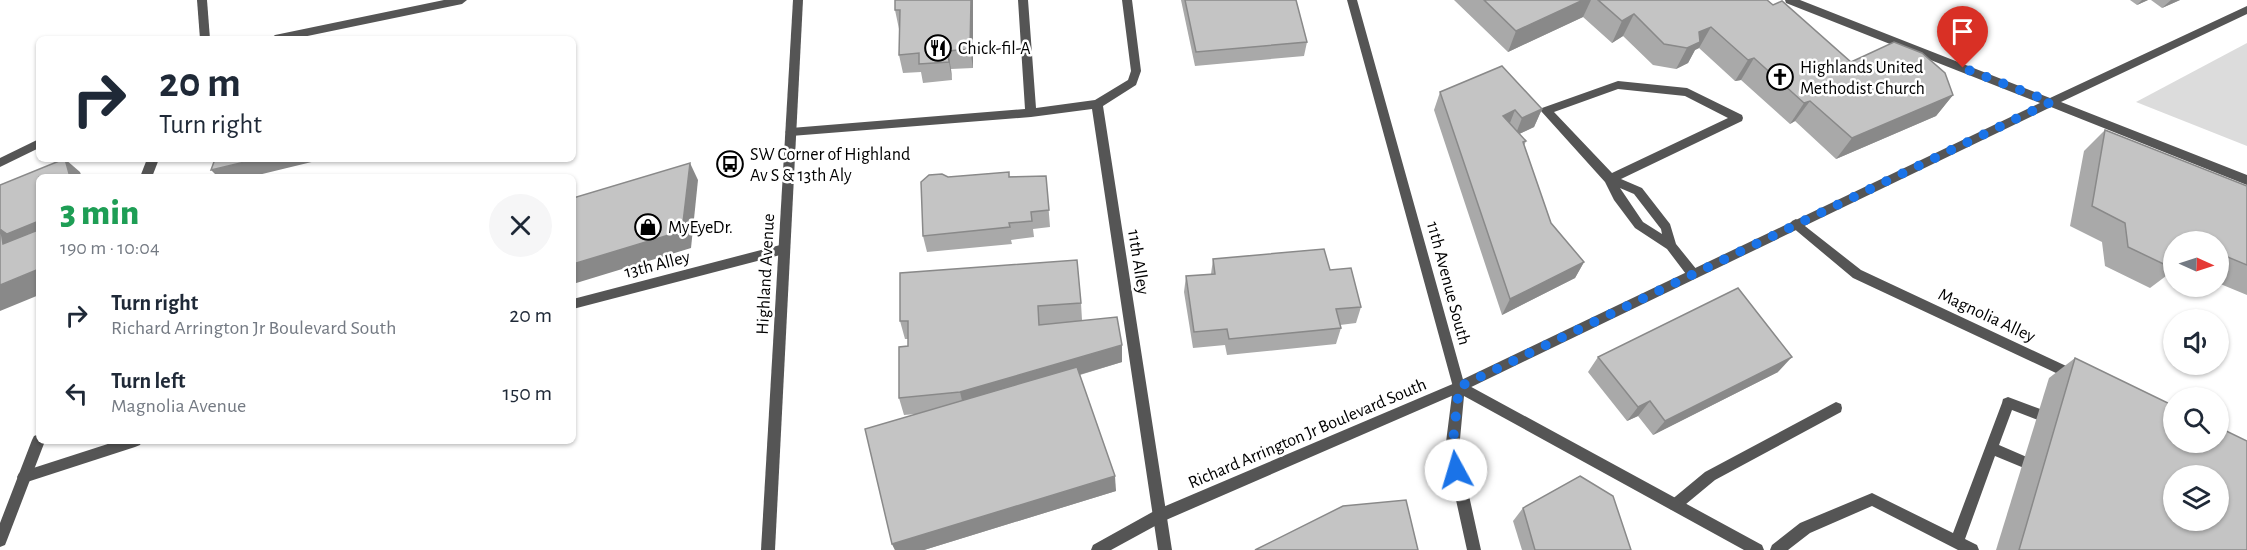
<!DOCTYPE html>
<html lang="en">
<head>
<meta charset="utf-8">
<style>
  body { margin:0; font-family:"Alegreya Sans",sans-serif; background:#f6f6f7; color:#1f2937; height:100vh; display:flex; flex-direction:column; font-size:22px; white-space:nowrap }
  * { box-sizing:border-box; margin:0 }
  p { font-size:20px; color:#747a83 }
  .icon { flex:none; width:33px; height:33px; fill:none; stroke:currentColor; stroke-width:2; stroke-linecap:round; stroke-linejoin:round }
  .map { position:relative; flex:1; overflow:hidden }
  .panel { position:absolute; left:36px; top:174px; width:540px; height:270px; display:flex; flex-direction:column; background:#fff; border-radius:9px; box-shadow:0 2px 4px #0004 }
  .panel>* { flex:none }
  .hud { position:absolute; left:36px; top:36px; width:540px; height:126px; border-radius:9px; box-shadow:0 2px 4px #0004; background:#fff; color:#1f2937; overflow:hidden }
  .needle { width:39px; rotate:93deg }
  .controls { position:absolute; left:2163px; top:231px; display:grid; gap:12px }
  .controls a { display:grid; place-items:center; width:66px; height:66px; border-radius:50%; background:#fff; box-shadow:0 2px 4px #0004; font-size:30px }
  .pin { position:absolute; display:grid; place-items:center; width:51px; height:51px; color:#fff; margin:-62px -26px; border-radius:50% 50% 50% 0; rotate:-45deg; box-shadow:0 0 6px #0007 }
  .pin .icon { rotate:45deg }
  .me { position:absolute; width:66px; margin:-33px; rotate:354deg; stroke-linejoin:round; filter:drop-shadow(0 0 4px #0008) }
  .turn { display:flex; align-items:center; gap:21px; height:126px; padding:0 24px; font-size:27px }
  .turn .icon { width:78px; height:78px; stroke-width:2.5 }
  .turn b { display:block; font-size:42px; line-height:51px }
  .round { display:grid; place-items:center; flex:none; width:63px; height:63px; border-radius:32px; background:#f6f6f7 }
  .summary { display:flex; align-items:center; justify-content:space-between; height:102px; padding:0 24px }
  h1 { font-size:36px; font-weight:800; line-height:45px; color:#1e9e55 }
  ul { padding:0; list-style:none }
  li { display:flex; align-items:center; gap:18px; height:78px; padding:0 24px }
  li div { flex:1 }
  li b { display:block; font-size:22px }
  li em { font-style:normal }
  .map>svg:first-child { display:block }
  .green { fill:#dcdcdc }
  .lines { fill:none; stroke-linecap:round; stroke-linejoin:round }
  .service { fill:#555; fill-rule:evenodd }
  .minor { fill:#555; fill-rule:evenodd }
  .tertiary { fill:#555; fill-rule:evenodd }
  .wall { fill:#a9a9a9 }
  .shaded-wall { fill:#898989 }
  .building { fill:#c4c4c4; stroke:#898989; stroke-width:1.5; fill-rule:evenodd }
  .route { stroke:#1a73e8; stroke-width:10; stroke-dasharray:0 18 }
  .labels { text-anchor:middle; stroke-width:5; stroke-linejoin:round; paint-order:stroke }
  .poi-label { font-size:18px; fill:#000; stroke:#fff; text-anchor:start }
  .street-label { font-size:18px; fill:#000; stroke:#fff }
</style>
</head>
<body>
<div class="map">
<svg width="2247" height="550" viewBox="0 0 2247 550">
  <rect width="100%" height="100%" fill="#fff"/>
  <path class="green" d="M2247 43V146L2136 102Z"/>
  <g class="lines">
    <g class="service">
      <path d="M1018 0H1028L1036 108 1095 100 1128 80 1131 71 1122 0H1132L1141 71 1136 85 1103 106 1172 550H1158L1092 109 1031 117 791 136 785 132 791 128 1025 109Z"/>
      <path d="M1618 81 1687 88 1742 115 1743 118 1742 121 1621 179 1642 188 1670 224 1676 244 1697 270 1699 274 1697 278H1689L1667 249 1635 228 1614 200 1605 182 1541 111 1542 108ZM1618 89 1685 96 1728 118 1612 173 1554 112ZM1620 188 1634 194 1661 229 1662 234 1643 222Z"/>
      <path d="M1796 219 1861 270 2079 372 2081 376 2079 380 2075 382 2071 380 1853 278 1792 227 1790 224 1792 221Z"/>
      <path d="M784 244 788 246 790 249 788 252 784 254 573 309V299Z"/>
      <path d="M2008 397 2043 410 2044 414 2043 418 2038 420 2012 410 1999 445 2029 458 2031 462 2029 466 2024 468 1995 456 1965 539 1977 545 1979 550H1958L1872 506 1810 533 1788 550H1770L1772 545 1800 523 1872 493 1953 533 2002 403 2003 399Z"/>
      <path d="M1836 402 1841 404 1842 408 1841 412 1715 480 1680 509 1675 511 1670 509 1668 505 1670 501 1705 472Z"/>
      <path d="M117 441H142L140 445 135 447 24 483 19 481 17 477 19 473 24 471Z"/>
    </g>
    <g class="minor">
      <path d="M197 0H207L210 39H200Z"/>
      <path d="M1347 0H1357L1464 383 1762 545 1764 550H1744L1464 396 1459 450 1481 550H1467L1445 450 1453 387Z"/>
      <path d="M147 159H159L152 177H140Z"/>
      <path d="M39 434V441H45L7 540 5 545 0 547V523L32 440 34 436Z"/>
    </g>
    <g class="tertiary">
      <path d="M444 0H467L462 4 293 39H270L275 35Z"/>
      <path d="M793 0H803L775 550H761Z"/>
      <path d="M1785 0H1800L2050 98 2247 6V14L2061 102 2247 175V185L2051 107 1463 391 1166 520 1111 550H1091L1093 545 1156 510 1455 383 2040 103 1786 3Z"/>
      <path d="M39 139V148L0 167V158Z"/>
    </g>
  </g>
  <g class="wall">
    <path d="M973 0V68L951 69 952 80 923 83 921 72 903 73 899 55V29L895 10Z"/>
    <path d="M1181 0H1296L1307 42 1304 56 1195 66Z"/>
    <path d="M1454 0H1767L1851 62 1953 95 1936 116 1836 159 1795 121 1790 124 1741 80 1735 81 1699 48 1695 50 1688 63 1676 69 1653 65 1623 36 1612 43 1583 17 1508 52Z"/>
    <path d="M2130 0H2148L2137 5Z"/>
    <path d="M2151 0H2180L2162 8Z"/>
    <path d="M1440 92 1542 109 1534 127 1519 134 1526 141 1524 146 1551 223 1584 262 1575 278 1502 315 1434 110Z"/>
    <path d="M2105 130 2247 186V295L2218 283V242H2174V270L2150 288 2105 266 2102 242 2070 226 2084 151Z"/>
    <path d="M1046 176 1050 227 1033 229 1034 237 1011 240 1012 244 927 252 923 236 948 177Z"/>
    <path d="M1213 259 1330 270 1361 307 1356 323 1340 325 1341 328 1336 344 1227 355 1225 345 1193 348 1184 292 1186 276 1211 274Z"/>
    <path d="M900 273 1081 303 1082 320 1122 362 1080 375 1116 491 924 550H895L892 544 916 414 904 415 899 398 908 346V339H905L900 321Z"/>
    <path d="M1598 357 1778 372 1653 435 1638 416 1627 421 1588 372Z"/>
    <path d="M2075 358 2247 550H1996L2049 378Z"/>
    <path d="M1523 508 1631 550H1522L1513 521Z"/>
  </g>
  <g class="shaded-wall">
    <path d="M971 0H973V68L970 49Z"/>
    <path d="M1583 0H1591L1583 17 1508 52 1516 31Z"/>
    <path d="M2142 0H2148L2137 5Z"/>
    <path d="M2171 0H2180L2162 8Z"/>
    <path d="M1634 14 1623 36 1612 43 1622 21Z"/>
    <path d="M1711 27 1699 48 1695 50 1688 63 1676 69 1687 48 1699 32Z"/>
    <path d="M948 51 951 69 952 80 949 62Z"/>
    <path d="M1754 58 1741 80 1735 81 1748 60Z"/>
    <path d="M1953 95 1936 116 1836 159 1852 138Z"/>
    <path d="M1810 101 1795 121 1790 124 1804 103Z"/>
    <path d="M1542 109 1534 127 1515 136 1522 118Z"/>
    <path d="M1515 110 1508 128 1503 116Z"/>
    <path d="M65 159 80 172 82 177H70Z"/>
    <path d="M257 159H324L250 177H218L211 170Z"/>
    <path d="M690 163 698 180 691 248 573 284V264Z"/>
    <path d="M39 221V240L0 256 1 230Z"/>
    <path d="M1584 262 1575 278 1502 315 1510 299Z"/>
    <path d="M39 269V295L0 311V285Z"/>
    <path d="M1122 345V362L964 409 960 392Z"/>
    <path d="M1792 357 1778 372 1653 435 1665 421Z"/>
    <path d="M1650 401 1638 416 1627 421 1638 407Z"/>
    <path d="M1115 476 1116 491 924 550H895L892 544Z"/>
  </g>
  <g class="building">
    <path d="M895 0H971L970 49 948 51 949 62 919 64V53L899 55 900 10H895Z"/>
    <path d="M1185 0H1296L1307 42 1196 52Z"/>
    <path d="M1484 0H1583L1516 31Z"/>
    <path d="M1598 0H1767L1773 5 1782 1 1851 62 1894 42 1922 53 1945 73 1953 95 1852 138 1810 101 1804 103 1754 58 1748 60 1711 27 1699 32 1700 42 1687 48 1664 44 1634 14 1622 21Z"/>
    <path d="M1502 66 1542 109 1522 118 1515 110 1503 116 1526 141 1523 142 1551 223 1584 262 1510 299 1440 92Z"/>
    <path d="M2105 130 2247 186V265L2218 253V242H2174V269L2128 247 2125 223 2092 206Z"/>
    <path d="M64 159H65L70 177H39V221L7 234 1 230H0V185Z"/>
    <path d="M215 159H257L211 170Z"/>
    <path d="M690 163 682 231 573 264V198Z"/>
    <path d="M1009 172V177L1046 176 1049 210 1031 212 1032 221 1009 223 1010 227 923 236 921 182 929 175 942 174 948 177Z"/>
    <path d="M0 230H1L3 244 38 230 39 234V269L0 285Z"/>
    <path d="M1324 249 1330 270 1351 268 1361 307 1336 309 1341 328 1229 339 1227 329 1194 332 1186 276 1215 274 1213 259Z"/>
    <path d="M1077 260 1081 303 1038 306 1039 325 1117 317 1122 345 960 392 899 398V347L908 346V321H900V273Z"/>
    <path d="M1738 288 1792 357 1665 421 1650 401 1638 407 1598 357Z"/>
    <path d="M2075 358 2174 406V442H2218V427L2247 441V550H2019ZM2174 476H2218V520H2174Z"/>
    <path d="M1077 367 1115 476 892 544 865 429Z"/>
    <path d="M1580 476 1613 496 1631 550H1535L1523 508Z"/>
    <path d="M1406 500 1418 550H1255L1343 506Z"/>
  </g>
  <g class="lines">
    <path class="route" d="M1456 470 1452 450 1459 387 2051 102 1963 68"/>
  </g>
  <defs>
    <g id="restaurant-ring" transform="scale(1.35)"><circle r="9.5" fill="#fff" stroke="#000" stroke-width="1.5"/><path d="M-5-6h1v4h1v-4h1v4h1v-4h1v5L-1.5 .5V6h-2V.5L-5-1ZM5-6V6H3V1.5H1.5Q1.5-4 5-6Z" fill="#000"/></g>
    <g id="church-ring" transform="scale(1.35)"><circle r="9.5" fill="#fff" stroke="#000" stroke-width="1.5"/><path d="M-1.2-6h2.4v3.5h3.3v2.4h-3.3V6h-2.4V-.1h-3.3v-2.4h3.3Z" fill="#000"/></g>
    <g id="bus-ring" transform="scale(1.35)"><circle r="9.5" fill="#fff" stroke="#000" stroke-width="1.5"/><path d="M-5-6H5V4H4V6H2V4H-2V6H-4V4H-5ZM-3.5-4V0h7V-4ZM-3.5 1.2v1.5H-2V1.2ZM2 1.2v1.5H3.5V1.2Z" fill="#000"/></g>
    <g id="shop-ring" transform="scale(1.35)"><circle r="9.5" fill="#fff" stroke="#000" stroke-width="1.5"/><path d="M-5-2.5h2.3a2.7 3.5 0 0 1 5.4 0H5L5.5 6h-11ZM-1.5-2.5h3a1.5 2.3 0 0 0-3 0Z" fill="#000"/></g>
  </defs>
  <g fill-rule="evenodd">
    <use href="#restaurant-ring" x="938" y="48"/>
    <use href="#church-ring" x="1780" y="77"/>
    <use href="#bus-ring" x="730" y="164"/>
    <use href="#shop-ring" x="648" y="227"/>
  </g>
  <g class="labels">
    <g class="poi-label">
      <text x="958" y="54">Chick-fil-A</text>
      <text x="1800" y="73">Highlands United<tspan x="1800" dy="21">Methodist Church</tspan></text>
      <text x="750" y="160">SW Corner of Highland<tspan x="750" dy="21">Av S &amp; 13th Aly</tspan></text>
      <text x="668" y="233">MyEyeDr.</text>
    </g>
    <g class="street-label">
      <text transform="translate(1139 262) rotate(81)" y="6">11th Alley</text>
      <text transform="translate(657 264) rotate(-14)" y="6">13th Alley</text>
      <text transform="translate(765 274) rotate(-87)" y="6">Highland Avenue</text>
      <text transform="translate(1449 283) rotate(75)" y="6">11th Avenue South</text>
      <text transform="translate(1987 315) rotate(25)" y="6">Magnolia Alley</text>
      <text transform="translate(1307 433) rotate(-23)" y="6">Richard Arrington Jr Boulevard South</text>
    </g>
  </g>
</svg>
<div class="controls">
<a><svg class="needle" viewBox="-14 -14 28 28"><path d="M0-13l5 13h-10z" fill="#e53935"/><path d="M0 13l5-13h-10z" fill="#747a83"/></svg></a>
<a><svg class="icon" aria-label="sound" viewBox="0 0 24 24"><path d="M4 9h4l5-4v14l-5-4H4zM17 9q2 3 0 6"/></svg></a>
<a><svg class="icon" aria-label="search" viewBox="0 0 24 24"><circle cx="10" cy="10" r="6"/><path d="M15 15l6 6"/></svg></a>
<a><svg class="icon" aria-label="layers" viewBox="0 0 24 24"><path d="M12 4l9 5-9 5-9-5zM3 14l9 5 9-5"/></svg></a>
</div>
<div class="pin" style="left:1963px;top:68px;background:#d93025"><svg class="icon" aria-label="arrive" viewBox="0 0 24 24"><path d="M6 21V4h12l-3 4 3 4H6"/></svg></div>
<svg class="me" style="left:1456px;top:470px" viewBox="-20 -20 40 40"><circle r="19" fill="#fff"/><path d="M0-13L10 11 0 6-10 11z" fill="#1a73e8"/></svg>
<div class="hud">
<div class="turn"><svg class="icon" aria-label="right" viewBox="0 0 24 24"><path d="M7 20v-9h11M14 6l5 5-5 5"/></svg><div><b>20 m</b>Turn right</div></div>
</div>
<section class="panel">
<div class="summary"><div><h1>3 min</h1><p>190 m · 10:04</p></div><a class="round"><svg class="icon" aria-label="close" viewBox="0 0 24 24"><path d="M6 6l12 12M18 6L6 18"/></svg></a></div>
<ul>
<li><svg class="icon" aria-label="right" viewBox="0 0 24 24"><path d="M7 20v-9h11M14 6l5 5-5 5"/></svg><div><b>Turn right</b><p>Richard Arrington Jr Boulevard South</p></div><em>20 m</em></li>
<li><svg class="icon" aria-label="left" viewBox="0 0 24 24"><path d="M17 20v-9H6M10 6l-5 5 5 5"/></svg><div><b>Turn left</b><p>Magnolia Avenue</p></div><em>150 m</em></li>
</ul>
</section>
</div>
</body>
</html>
